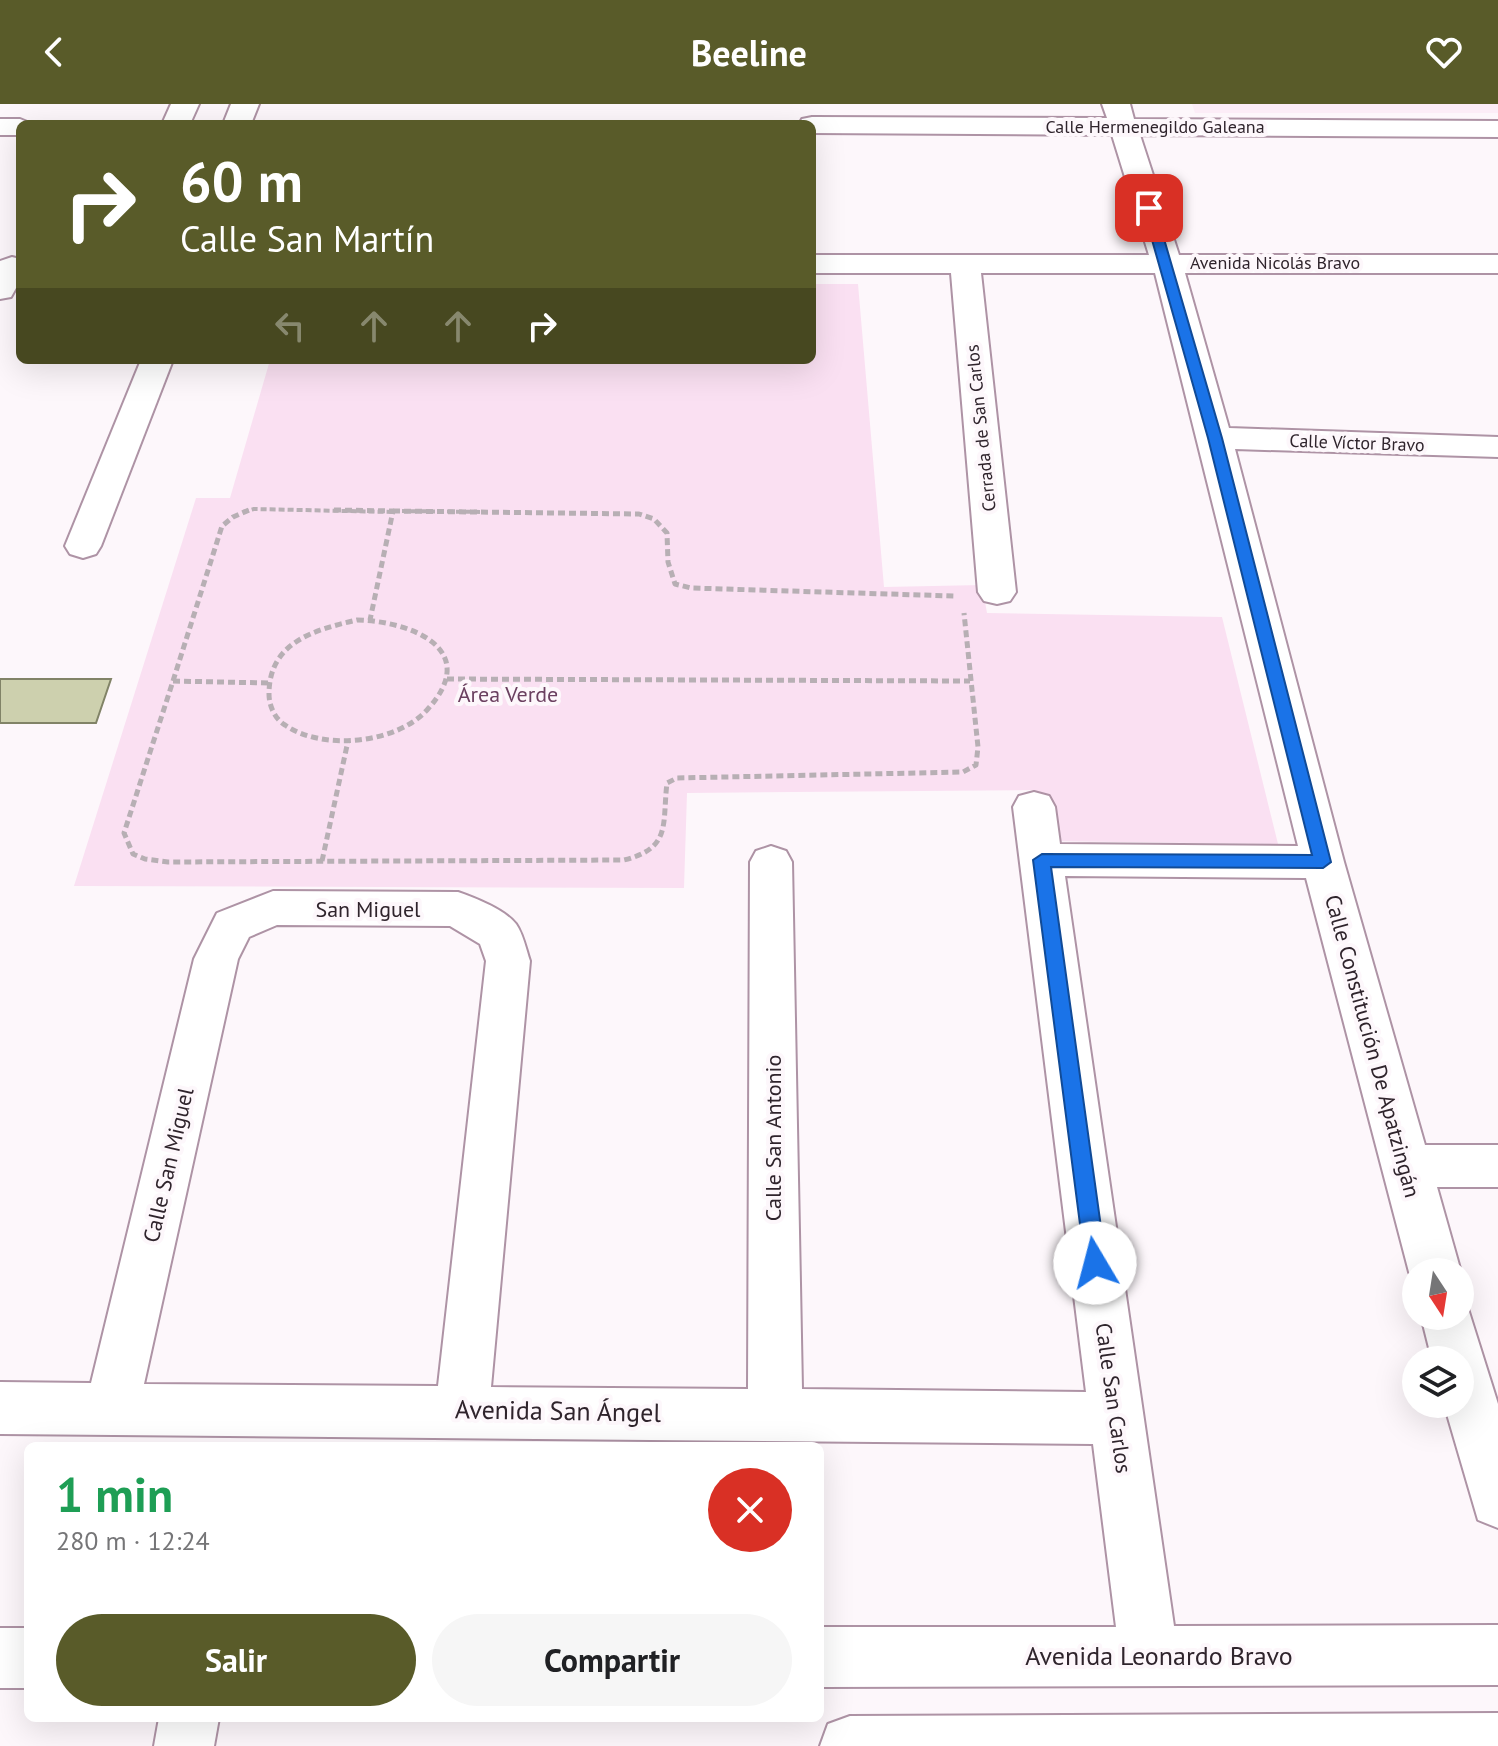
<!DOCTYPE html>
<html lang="es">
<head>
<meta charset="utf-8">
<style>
  body { margin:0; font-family:"PT Sans",sans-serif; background:#f6f6f6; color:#202124; height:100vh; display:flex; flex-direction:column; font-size:30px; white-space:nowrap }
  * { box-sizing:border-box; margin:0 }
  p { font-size:26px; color:#757577 }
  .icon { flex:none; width:44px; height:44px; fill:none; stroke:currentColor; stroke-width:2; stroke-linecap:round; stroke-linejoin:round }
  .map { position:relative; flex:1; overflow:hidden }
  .sheet { position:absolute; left:24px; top:1338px; width:800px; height:280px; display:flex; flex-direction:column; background:#fff; border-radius:12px; box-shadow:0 8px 32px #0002 }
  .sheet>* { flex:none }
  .guide { position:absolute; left:16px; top:16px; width:800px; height:244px; border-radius:12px; box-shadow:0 8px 32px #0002; background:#595b29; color:#fff; overflow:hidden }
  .needle { width:52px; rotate:168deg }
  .fabs { position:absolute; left:1402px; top:1154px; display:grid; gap:16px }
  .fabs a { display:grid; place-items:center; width:72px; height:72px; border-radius:50%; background:#fff; box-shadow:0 8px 32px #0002; font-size:40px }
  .pin { position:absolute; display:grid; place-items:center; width:68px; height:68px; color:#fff; margin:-34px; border-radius:16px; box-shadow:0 4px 12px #0006 }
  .me { position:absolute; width:88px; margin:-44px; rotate:352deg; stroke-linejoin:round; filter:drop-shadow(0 0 6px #0008) }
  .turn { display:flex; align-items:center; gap:28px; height:168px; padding:0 32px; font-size:36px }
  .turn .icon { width:104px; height:104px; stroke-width:2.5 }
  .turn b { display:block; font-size:56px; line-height:68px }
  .lanes { display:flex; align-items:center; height:76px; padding:0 32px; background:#0003; justify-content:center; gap:40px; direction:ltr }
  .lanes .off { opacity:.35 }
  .round { display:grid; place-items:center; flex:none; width:84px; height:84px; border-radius:42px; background:#f6f6f6 }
  .headline { display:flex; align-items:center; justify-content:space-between; height:136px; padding:0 32px }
  h1 { font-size:48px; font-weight:700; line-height:60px; color:#1e9e55 }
  .action { display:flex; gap:16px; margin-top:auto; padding:16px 32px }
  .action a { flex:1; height:92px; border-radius:48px; background:#595b29; color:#fff; font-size:32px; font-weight:700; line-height:92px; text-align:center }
  .action a+a { background:#f6f6f6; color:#202124 }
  header { display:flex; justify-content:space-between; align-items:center; height:104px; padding:0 32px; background:#595b29; color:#fff; font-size:36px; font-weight:700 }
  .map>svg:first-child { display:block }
  .built { fill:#fcedf7 }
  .green { fill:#fae0f2 }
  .building { fill:#cdd0ae; stroke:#818367; stroke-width:2 }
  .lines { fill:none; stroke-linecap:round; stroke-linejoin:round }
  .minor-casing { stroke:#ae93a5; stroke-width:4 }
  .path-far1 { stroke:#b7afb4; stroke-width:4; stroke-dasharray:6 3; stroke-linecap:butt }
  .path { stroke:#b7afb4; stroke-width:5; stroke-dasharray:7 4; stroke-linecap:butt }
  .minor { fill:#fff; fill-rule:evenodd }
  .route { fill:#1a73e8; stroke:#114b97; stroke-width:2 }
  .labels { text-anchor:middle; stroke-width:8; stroke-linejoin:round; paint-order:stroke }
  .far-street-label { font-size:18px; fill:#2f242c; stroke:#fdf7fb }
  .park-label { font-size:22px; fill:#6b4060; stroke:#fdf7fb }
  .street-label { font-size:22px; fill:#2f242c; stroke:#fdf7fb }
  .near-street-label { font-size:26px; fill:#2f242c; stroke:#fdf7fb }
</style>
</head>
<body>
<header><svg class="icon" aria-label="back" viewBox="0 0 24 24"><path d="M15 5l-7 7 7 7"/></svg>Beeline<svg class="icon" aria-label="heart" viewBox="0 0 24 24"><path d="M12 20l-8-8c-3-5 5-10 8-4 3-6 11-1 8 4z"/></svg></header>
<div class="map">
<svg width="1498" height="1642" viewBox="0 0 1498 1642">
  <rect width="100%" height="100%" fill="#fdf7fb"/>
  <path class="built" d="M1192 0H1498V9H1195Z"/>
  <path class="green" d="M812 180H858L884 483 982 481 987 509 1222 513 1278 740 1039 737 1033 686 687 689 684 784 74 782 196 394H230L270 256H812Z"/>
  <path class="building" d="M0 575H111L96 619H0Z"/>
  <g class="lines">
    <g class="minor-casing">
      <g id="minor">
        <path d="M171 0H199L190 20H162Z"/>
        <path d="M231 0H259L251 20H223Z"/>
        <path d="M1102 0H1130L1134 15 1498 17V33L1140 31 1179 151H1498V169H1185L1229 324 1498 333V353L1235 345 1344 758 1425 1041H1498V1083H1437L1461 1168 1460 1169 1416 1168V1182L1409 1168 1306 774 1065 772 1174 1522 1498 1521V1581L820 1583V1523H1116L1093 1340 0 1330V1278L91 1279 194 855 217 809 273 787 458 788C475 794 504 805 516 820 523 830 526 845 530 857L491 1283 748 1285 750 758 756 747 771 742 786 747 792 758 802 1285 1086 1288 1013 703 1019 692 1034 688 1049 692 1055 703 1060 740 1298 742 1155 169H981L1016 488 1010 497 997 500 984 497 978 488 951 169H812V151H1149L1112 31 812 29V20H799L802 15 812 13 1107 14ZM277 821 450 822 480 840 486 857 438 1282 144 1280 238 855 249 833Z"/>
        <path d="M0 15H20L32 20H20V31H0Z"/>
        <path d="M12 153 20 155V177L11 193 0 195V157Z"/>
        <path d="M141 256H173L101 442 96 450 83 454 70 450 65 442Z"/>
        <path d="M1460 1193 1465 1195 1498 1300V1424L1478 1416 1444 1300H1460V1256H1432L1421 1212H1460Z"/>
        <rect x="0" y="1524" width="28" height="60"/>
        <path d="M1498 1609V1642H820L828 1620 850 1612Z"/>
        <path d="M159 1614H219L214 1642H154Z"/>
      </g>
    </g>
    <g class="path-far1">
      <path d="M393 407 487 408"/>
      <path d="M243 408 254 405 393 408"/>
    </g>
    <g class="path">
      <path d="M334 406 393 407 370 516"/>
      <path d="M393 407 639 410 654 415 667 429 668 458 675 480 691 484 954 492"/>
      <path d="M357 516C410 517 483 545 427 606 396 640 322 647 285 621 275 615 269 602 269 590 269 538 314 526 357 516Z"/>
      <path d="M447 575 970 577"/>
      <path d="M173 577 222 422 233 413 249 406"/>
      <path d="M268 579 173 577 124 729 133 750 145 755 168 758 624 756C672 744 662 720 667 679L677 674 963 668 976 661 978 643 964 509"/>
      <path d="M322 757 348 637"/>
    </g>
    <use href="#minor" class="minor"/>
  </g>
  <path class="route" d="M1149 101 1155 104 1222 334 1331 758 1323 764 1051 763 1106 1159 1103 1166 1095 1168 1088 1166 1085 1159 1033 756 1042 750 1312 751 1208 334 1143 104Z"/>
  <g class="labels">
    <g class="far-street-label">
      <text x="1155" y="29">Calle Hermenegildo Galeana</text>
      <text x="1275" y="165">Avenida Nicolás Bravo</text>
      <text transform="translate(981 324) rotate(-96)" y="6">Cerrada de San Carlos</text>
      <text transform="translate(1357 339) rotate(2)" y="6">Calle Víctor Bravo</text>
    </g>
    <g class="park-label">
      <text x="508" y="598">Área Verde</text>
    </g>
    <g class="street-label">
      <text x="368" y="813">San Miguel</text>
      <text transform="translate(1373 942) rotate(75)" y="8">Calle Constitución De Apatzingán</text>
      <text transform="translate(773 1034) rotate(-90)" y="8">Calle San Antonio</text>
      <text transform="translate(168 1061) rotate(-77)" y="8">Calle San Miguel</text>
      <text transform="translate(1114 1294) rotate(82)" y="8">Calle San Carlos</text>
    </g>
    <g class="near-street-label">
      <text transform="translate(558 1307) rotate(1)" y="9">Avenida San Ángel</text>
      <text x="1159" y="1561">Avenida Leonardo Bravo</text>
    </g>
  </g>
</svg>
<div class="fabs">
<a><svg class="needle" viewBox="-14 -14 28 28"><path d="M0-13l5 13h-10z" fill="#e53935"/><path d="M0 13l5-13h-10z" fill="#757577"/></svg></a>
<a><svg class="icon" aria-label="layers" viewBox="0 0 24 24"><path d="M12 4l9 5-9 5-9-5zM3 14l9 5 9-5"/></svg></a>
</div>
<div class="pin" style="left:1149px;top:104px;background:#d93025"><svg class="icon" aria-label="arrive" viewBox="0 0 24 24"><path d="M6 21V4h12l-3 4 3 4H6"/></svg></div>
<svg class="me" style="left:1095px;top:1159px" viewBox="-20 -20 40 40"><circle r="19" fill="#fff"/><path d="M0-13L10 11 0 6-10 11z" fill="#1a73e8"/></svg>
<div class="guide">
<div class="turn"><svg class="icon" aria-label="right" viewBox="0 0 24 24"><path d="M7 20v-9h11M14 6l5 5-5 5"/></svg><div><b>60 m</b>Calle San Martín</div></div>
<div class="lanes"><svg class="icon off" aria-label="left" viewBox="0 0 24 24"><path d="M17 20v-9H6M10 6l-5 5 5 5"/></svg><svg class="icon off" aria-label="ahead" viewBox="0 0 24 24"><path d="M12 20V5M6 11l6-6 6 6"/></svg><svg class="icon off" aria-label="ahead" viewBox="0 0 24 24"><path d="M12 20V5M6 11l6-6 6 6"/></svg><svg class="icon" aria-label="right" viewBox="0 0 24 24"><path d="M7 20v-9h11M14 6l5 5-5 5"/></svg></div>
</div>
<section class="sheet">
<div class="headline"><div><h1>1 min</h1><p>280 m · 12:24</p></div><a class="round" style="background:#d93025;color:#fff"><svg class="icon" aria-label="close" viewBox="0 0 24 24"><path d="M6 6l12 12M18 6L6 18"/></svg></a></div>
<div class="action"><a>Salir</a><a>Compartir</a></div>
</section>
</div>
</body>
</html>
